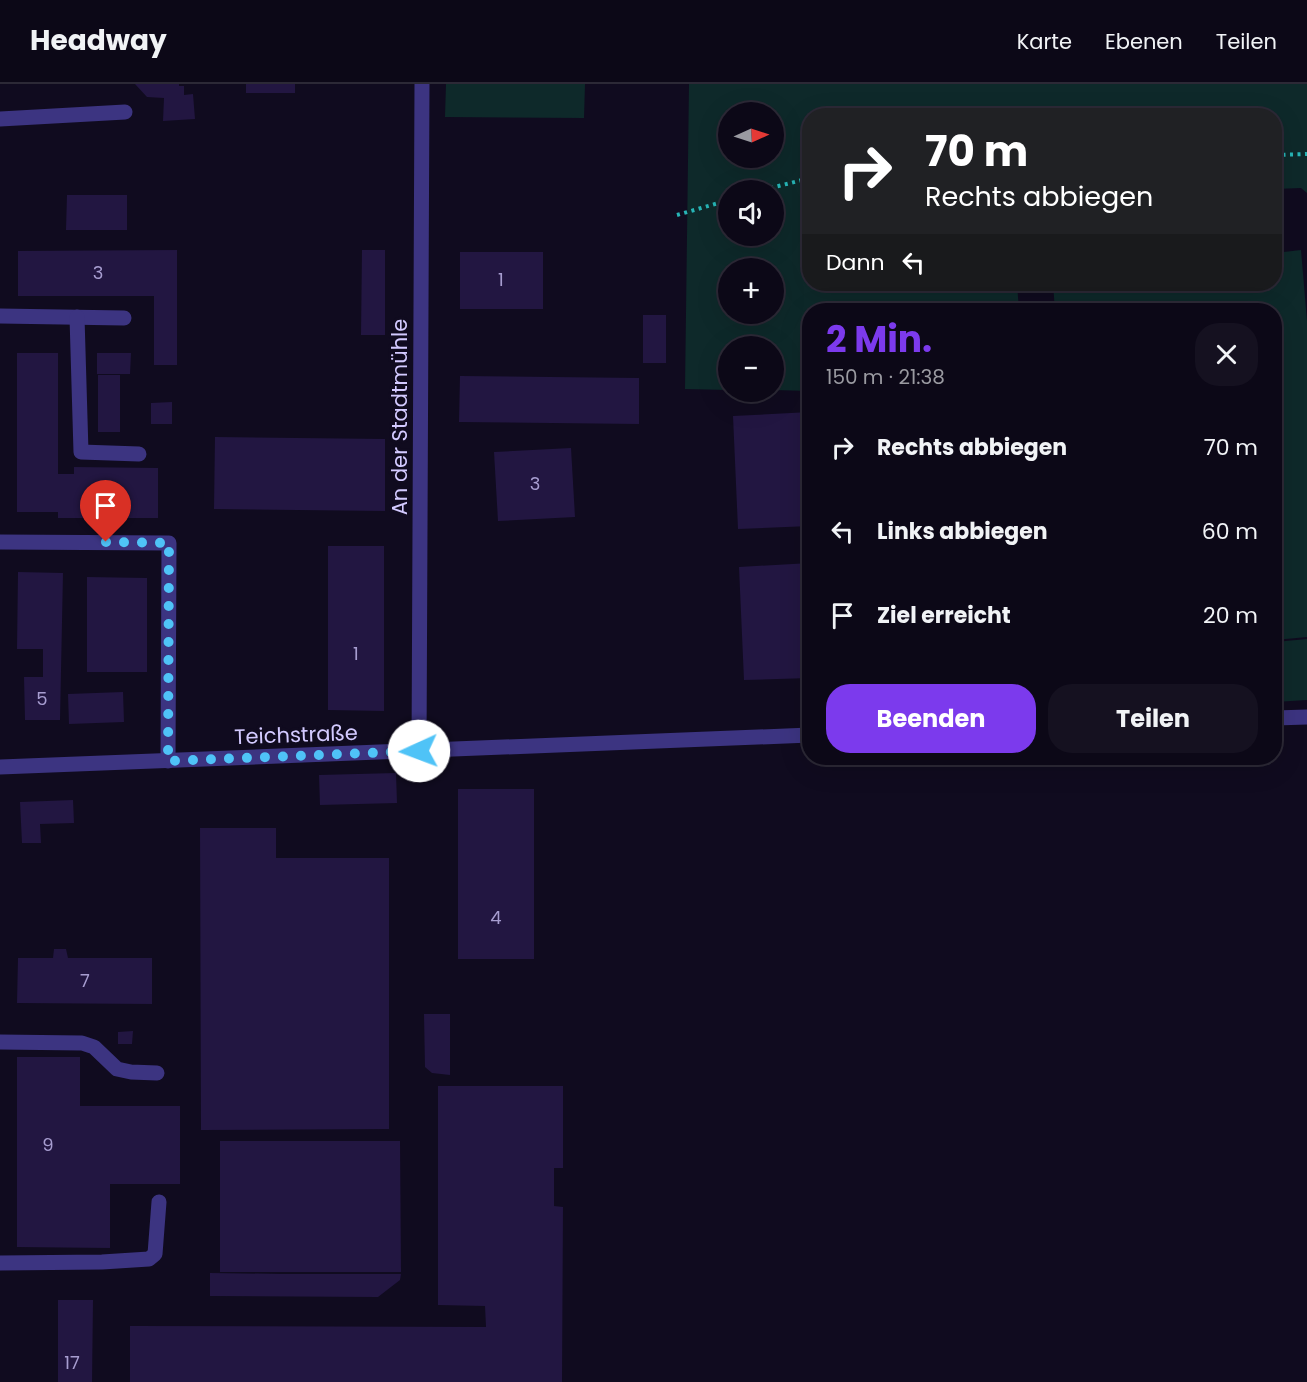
<!DOCTYPE html>
<html lang="de">
<head>
<meta charset="utf-8">
<style>
  body { margin:0; font-family:Poppins,sans-serif; background:#151120; color:#f1f3f6; height:100vh; display:flex; flex-direction:column; font-size:22px; white-space:nowrap }
  * { box-sizing:border-box; margin:0 }
  p { font-size:20px; color:#9a9aa1 }
  .icon { flex:none; width:33px; height:33px; fill:none; stroke:currentColor; stroke-width:2; stroke-linecap:round; stroke-linejoin:round }
  .map { position:relative; flex:1; overflow:hidden }
  .side { position:absolute; left:802px; top:219px; width:480px; height:462px; display:flex; flex-direction:column; background:#0c0817; border-radius:24px; box-shadow:0 6px 24px #0002,0 0 0 2px #2c2936 }
  .side>* { flex:none }
  .banner { position:absolute; left:802px; top:24px; width:480px; height:183px; border-radius:24px; box-shadow:0 6px 24px #0002,0 0 0 2px #2c2936; background:#202124; color:#fff; overflow:hidden }
  .needle { width:39px; rotate:87deg }
  .controls { position:absolute; left:718px; top:18px; display:grid; gap:12px }
  .controls a { display:grid; place-items:center; width:66px; height:66px; border-radius:50%; background:#0c0817; box-shadow:0 6px 24px #0002,0 0 0 2px #2c2936; font-size:30px }
  .pin { position:absolute; display:grid; place-items:center; width:51px; height:51px; color:#fff; margin:-62px -26px; border-radius:50% 50% 50% 0; rotate:-45deg; box-shadow:0 0 6px #0007 }
  .pin .icon { rotate:45deg }
  .me { position:absolute; width:66px; margin:-33px; rotate:268deg; stroke-linejoin:round; filter:drop-shadow(0 0 4px #0008) }
  .turn { display:flex; align-items:center; gap:21px; height:126px; padding:0 24px; font-size:27px }
  .turn .icon { width:78px; height:78px; stroke-width:2.5 }
  .turn b { display:block; font-size:42px; line-height:51px }
  .then { display:flex; align-items:center; height:57px; padding:0 24px; background:#0003; gap:12px; font-size:22px }
  .round { display:grid; place-items:center; flex:none; width:63px; height:63px; border-radius:24px; background:#151120 }
  .head { display:flex; align-items:center; justify-content:space-between; height:102px; padding:0 24px }
  h1 { font-size:36px; font-weight:700; line-height:45px; color:#7c3aed }
  .cta { display:flex; gap:12px; margin-top:auto; padding:12px 24px }
  .cta a { flex:1; height:69px; border-radius:24px; background:#7c3aed; color:#fff; font-size:24px; font-weight:700; line-height:69px; text-align:center }
  .cta a+a { background:#151120; color:#f1f3f6 }
  ul { padding:0; list-style:none }
  li { display:flex; align-items:center; gap:18px; height:84px; padding:0 24px }
  li div { flex:1 }
  li b { display:block; font-size:22px }
  li em { font-style:normal }
  header { display:flex; align-items:center; gap:36px; box-sizing:border-box; height:84px; padding:0 30px; background:#0c0817; border-bottom:2px solid #2c2936 }
  header strong { font-size:28px }
  nav { display:flex; gap:33px; margin-inline-start:auto; font-size:21px }
  .map>svg:first-child { display:block }
  .green { fill:#0e292a; fill-rule:evenodd }
  .building { fill:#221641 }
  .lines { fill:none; stroke-linecap:round; stroke-linejoin:round }
  .path { stroke:#27b5b6; stroke-width:4; stroke-dasharray:3 4.5; stroke-linecap:butt }
  .minor { stroke:#3c3481; stroke-width:15 }
  .route { stroke:#4fc3f7; stroke-width:10; stroke-dasharray:0 18 }
  .labels { text-anchor:middle; stroke-width:6; stroke-linejoin:round; paint-order:stroke }
  .number-label { font-size:18px; fill:#a79dd0 }
  .street-label { font-size:21px; fill:#d3caff; stroke:#100b1f }
</style>
</head>
<body>
<header>
<strong>Headway</strong>
<nav><a>Karte</a><a>Ebenen</a><a>Teilen</a></nav>
</header>
<div class="map">
<svg width="1307" height="1298" viewBox="0 0 1307 1298">
  <rect width="100%" height="100%" fill="#100b1f"/>
  <g class="green">
    <path d="M446 0H585L584 34 445 33Z"/>
    <path d="M689 0H1307V109L1301 104 1275 105V32H810V200H1017L1019 226H810V307L774 306V262H729V306L685 305ZM729 28H774V74H729ZM729 106H774V152H729ZM729 184H774V230H729Z"/>
    <path d="M1301 166 1307 237V553L1275 556V226H1055L1053 200H1275V169Z"/>
    <path d="M1307 555V616L1275 618V558Z"/>
  </g>
  <g class="building">
    <path d="M135 0H179V2H184V11L193 10 195 35 163 37 164 14 147 13Z"/>
    <rect x="246" y="0" width="49" height="9"/>
    <path d="M67 111H127V146H66Z"/>
    <path d="M177 166V281H154V212H18V167Z"/>
    <path d="M362 166H385V251H361Z"/>
    <rect x="460" y="168" width="83" height="57"/>
    <rect x="643" y="231" width="23" height="48"/>
    <path d="M17 269H58V390H74V383L158 384V434H58V428H17Z"/>
    <path d="M97 269H131L130 290H97Z"/>
    <rect x="98" y="291" width="22" height="57"/>
    <path d="M460 292 639 294V340L459 338Z"/>
    <path d="M172 318V340H151V319Z"/>
    <path d="M810 328V442L738 445 733 332Z"/>
    <path d="M215 353 385 355V427L214 425Z"/>
    <path d="M571 364 575 433 498 437 494 368Z"/>
    <path d="M328 462H384V627L328 626Z"/>
    <path d="M810 479V594L744 596 739 483Z"/>
    <path d="M18 488 63 489 60 636H25L24 593H43V565H17Z"/>
    <path d="M87 493 147 494V588H87Z"/>
    <path d="M123 608 124 638 69 640 68 610Z"/>
    <path d="M396 689 397 719 320 721 319 691Z"/>
    <rect x="458" y="705" width="76" height="170"/>
    <path d="M73 716 74 739 40 740 41 759H22L20 718Z"/>
    <path d="M200 744H276V774H389V1045L201 1046Z"/>
    <path d="M54 865H66L68 874H152V920L17 919 18 874H53Z"/>
    <path d="M424 930H450V991L432 989 425 983Z"/>
    <path d="M133 947 132 960H118V948Z"/>
    <path d="M17 973H80V1022H180V1100H110V1164L17 1163Z"/>
    <path d="M438 1002H563V1084H554V1122L563 1123 562 1298H130V1242L486 1243 485 1222 438 1221Z"/>
    <path d="M220 1057H400L401 1188H220Z"/>
    <path d="M210 1189 281 1190H401L400 1196 378 1213 210 1212Z"/>
    <path d="M58 1216H93L92 1298H58Z"/>
  </g>
  <g class="lines">
    <g class="path">
      <path d="M1275 71 1307 70"/>
      <path d="M763 106 810 94"/>
      <path d="M677 131 729 116"/>
    </g>
    <g class="minor">
      <path d="M0 35 125 28"/>
      <path d="M0 232 124 234"/>
      <path d="M77 233 81 368 139 370"/>
      <path d="M0 458 169 459 168 677"/>
      <path d="M1275 634 1307 633"/>
      <path d="M419 667 422 0"/>
      <path d="M0 683 810 651"/>
      <path d="M0 958 82 959 94 963 117 985 131 988 157 989"/>
      <path d="M0 1179 102 1178 149 1175 155 1170 159 1118"/>
    </g>
  </g>
  <g class="lines">
    <path class="route" d="M106 458 169 459 168 677 419 667"/>
  </g>
  <g class="labels">
    <g class="number-label">
      <text x="98" y="195">3</text>
      <text x="501" y="202">1</text>
      <text x="535" y="406">3</text>
      <text x="356" y="576">1</text>
      <text x="42" y="621">5</text>
      <text x="496" y="840">4</text>
      <text x="85" y="903">7</text>
      <text x="48" y="1067">9</text>
      <text x="72" y="1285">17</text>
    </g>
    <g class="street-label">
      <text transform="translate(400 333) rotate(-90)" y="7">An der Stadtmühle</text>
      <text transform="translate(296 651) rotate(-2)" y="7">Teichstraße</text>
    </g>
  </g>
</svg>
<div class="controls">
<a><svg class="needle" viewBox="-14 -14 28 28"><path d="M0-13l5 13h-10z" fill="#e53935"/><path d="M0 13l5-13h-10z" fill="#9a9aa1"/></svg></a>
<a><svg class="icon" aria-label="sound" viewBox="0 0 24 24"><path d="M4 9h4l5-4v14l-5-4H4zM17 9q2 3 0 6"/></svg></a>
<a>+</a>
<a>−</a>
</div>
<div class="pin" style="left:106px;top:458px;background:#d93025"><svg class="icon" aria-label="arrive" viewBox="0 0 24 24"><path d="M6 21V4h12l-3 4 3 4H6"/></svg></div>
<svg class="me" style="left:419px;top:667px" viewBox="-20 -20 40 40"><circle r="19" fill="#fff"/><path d="M0-13L10 11 0 6-10 11z" fill="#4fc3f7"/></svg>
<div class="banner">
<div class="turn"><svg class="icon" aria-label="right" viewBox="0 0 24 24"><path d="M7 20v-9h11M14 6l5 5-5 5"/></svg><div><b>70 m</b>Rechts abbiegen</div></div>
<div class="then">Dann<svg class="icon" aria-label="left" viewBox="0 0 24 24"><path d="M17 20v-9H6M10 6l-5 5 5 5"/></svg></div>
</div>
<section class="side">
<div class="head"><div><h1>2 Min.</h1><p>150 m · 21:38</p></div><a class="round"><svg class="icon" aria-label="close" viewBox="0 0 24 24"><path d="M6 6l12 12M18 6L6 18"/></svg></a></div>
<ul>
<li><svg class="icon" aria-label="right" viewBox="0 0 24 24"><path d="M7 20v-9h11M14 6l5 5-5 5"/></svg><div><b>Rechts abbiegen</b></div><em>70 m</em></li>
<li><svg class="icon" aria-label="left" viewBox="0 0 24 24"><path d="M17 20v-9H6M10 6l-5 5 5 5"/></svg><div><b>Links abbiegen</b></div><em>60 m</em></li>
<li><svg class="icon" aria-label="arrive" viewBox="0 0 24 24"><path d="M6 21V4h12l-3 4 3 4H6"/></svg><div><b>Ziel erreicht</b></div><em>20 m</em></li>
</ul>
<div class="cta"><a>Beenden</a><a>Teilen</a></div>
</section>
</div>
</body>
</html>
